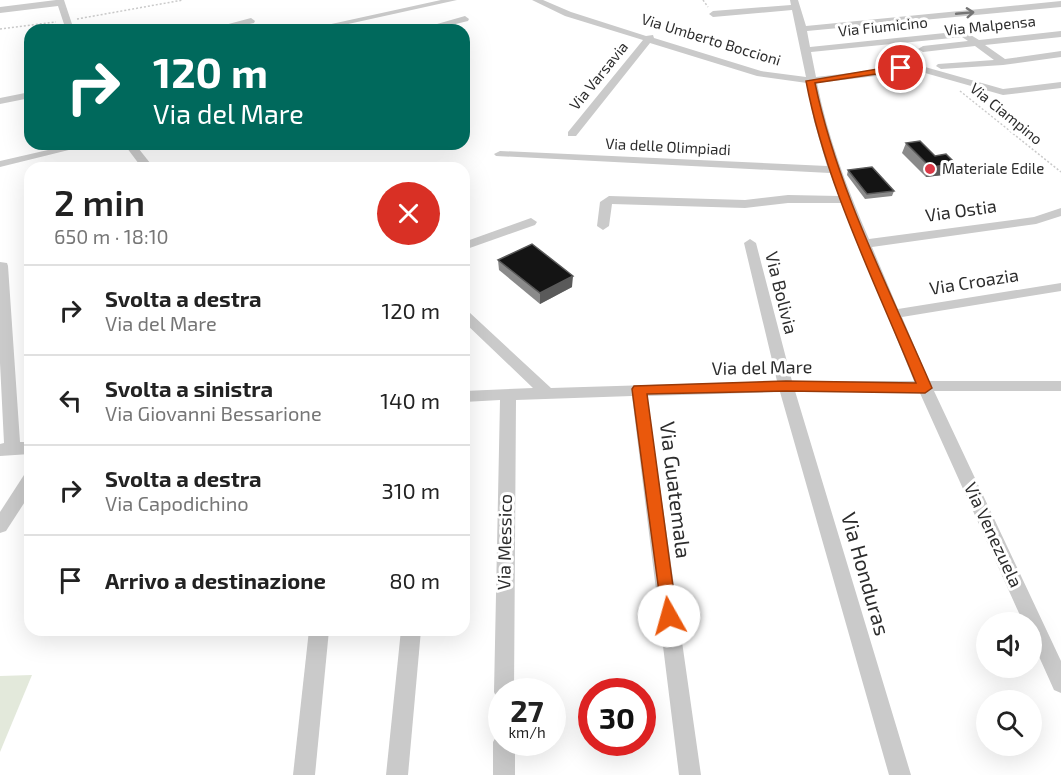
<!DOCTYPE html>
<html lang="it">
<head>
<meta charset="utf-8">
<style>
  body { margin:0; font-family:"Exo 2",sans-serif; background:#f2f2f2; color:#222; height:100vh; display:flex; flex-direction:column; font-size:22px; white-space:nowrap }
  * { box-sizing:border-box; margin:0 }
  p { font-size:20px; color:#767676 }
  .icon { flex:none; width:33px; height:33px; fill:none; stroke:currentColor; stroke-width:2; stroke-linecap:round; stroke-linejoin:round }
  .map { position:relative; flex:1; overflow:hidden }
  .drawer { position:absolute; left:24px; top:162px; width:446px; height:474px; display:flex; flex-direction:column; background:#fff; border-radius:18px; box-shadow:0 6px 24px #0002 }
  .drawer>* { flex:none }
  .banner { position:absolute; left:24px; top:24px; width:446px; height:126px; border-radius:18px; box-shadow:0 6px 24px #0002; background:#00695c; color:#fff; overflow:hidden }
  .buttons { position:absolute; left:976px; top:612px; display:grid; gap:12px }
  .buttons a { display:grid; place-items:center; width:66px; height:66px; border-radius:50%; background:#fff; box-shadow:0 6px 24px #0002; font-size:30px }
  .speed { position:absolute; left:488px; top:678px; display:flex; gap:12px; font-size:30px; font-weight:700; text-align:center }
  .speed>* { display:grid; place-content:center; width:78px; height:78px; border-radius:50%; background:#fff; box-shadow:0 6px 24px #0002; line-height:1 }
  .speed small { font-size:15px; font-weight:400 }
  .speed .limit { border:9px solid #d22; background:#fff; color:#111 }
  .pin { position:absolute; display:grid; place-items:center; width:51px; height:51px; color:#fff; margin:-26px; border:3px solid #fff; border-radius:50%; box-shadow:0 2px 6px #0007 }
  .me { position:absolute; width:66px; margin:-33px; rotate:353deg; stroke-linejoin:round; filter:drop-shadow(0 0 4px #0008) }
  .turn { display:flex; align-items:center; gap:21px; height:126px; padding:0 30px; font-size:27px }
  .turn .icon { width:78px; height:78px; stroke-width:2.5 }
  .turn b { display:block; font-size:42px; line-height:51px }
  .round { display:grid; place-items:center; flex:none; width:63px; height:63px; border-radius:32px; background:#f2f2f2 }
  .head { display:flex; align-items:center; justify-content:space-between; height:102px; padding:0 30px }
  h1 { font-size:36px; font-weight:600; line-height:45px }
  ul { padding:0; list-style:none }
  li { display:flex; align-items:center; gap:18px; height:90px; padding:0 30px; border-top:2px solid #e0e0e0 }
  li div { flex:1 }
  li b { display:block; font-size:22px }
  li em { font-style:normal }
  .map>svg:first-child { display:block }
  .green { fill:#e3e9db }
  .lines { fill:none; stroke-linecap:round; stroke-linejoin:round }
  .path { stroke:#cacaca; stroke-width:1.5; stroke-dasharray:2 2; stroke-linecap:butt }
  .minor { fill:#cacaca; fill-rule:evenodd }
  .wall { fill:#8a8a8a }
  .shaded-wall { fill:#5a5a5a }
  .building { fill:#141414; stroke:#5a5a5a; stroke-width:1.5 }
  .oneway { stroke:#747474 }
  .route { fill:#ea580c; stroke:#983908; stroke-width:1.5 }
  .poi-dot { fill:#da3846; stroke:#fff; stroke-width:2 }
  .labels { text-anchor:middle; stroke-width:6; stroke-linejoin:round; paint-order:stroke }
  .far-street-label { font-size:15px; fill:#2d2d2d; stroke:#fff }
  .far-poi-label { font-size:15px; fill:#2d2d2d; stroke:#fff; text-anchor:start }
  .street-label { font-size:18px; fill:#2d2d2d; stroke:#fff }
  .near-street-label { font-size:21px; fill:#2d2d2d; stroke:#fff }
</style>
</head>
<body>
<div class="map">
<svg width="1061" height="775" viewBox="0 0 1061 775">
  <rect width="100%" height="100%" fill="#fff"/>
  <path class="green" d="M32 675 0 752V676Z"/>
  <g class="lines">
    <g class="path">
      <path d="M703 0 708 7"/>
      <path d="M77 19 183 0"/>
      <path d="M0 29 56 22"/>
      <path d="M960 91 1061 172"/>
    </g>
    <g class="minor">
      <path d="M56 0H64L74 30H66L58 6 0 13V7Z"/>
      <path d="M441 0H457L321 30H304Z"/>
      <path d="M532 0H543L571 12 646 36 653 35 654 38 761 71 806 77 792 10 713 17 709 14 713 11 791 5 790 0H798L806 26 1061 1V7L807 31 810 47 964 31 979 40 1061 31V37L985 45 1005 59 1061 51V57L1003 65 941 69 936 66 938 64 994 60 975 46 923 52 918 49 923 46 968 41 962 37 811 52 816 77 918 65 1003 89 1061 82V88L1003 95 918 71 817 83C828 138 847 188 869 239L1034 217 1061 208V216L1036 224 872 247 898 309 1061 283V291L902 317 929 381H1061V391H934L1061 661V693L1054 690 1032 641V622H1023L919 391H795L911 775H889L780 392 647 396 701 775H679L632 396 516 400 514 692H501V701L497 699 494 692 500 400 464 402V391L533 388 464 322V311L469 312 551 388 777 381 744 243 750 239 756 243 792 381H914L842 203H788L745 208 612 204 609 226 603 230 597 226 600 202 609 196 745 200 788 195 839 196 830 173 496 156 494 154 500 151 827 166 814 121 807 83 757 76 650 43 576 136H568V132L643 40 565 16Z"/>
      <path d="M465 16 469 19 468 21 431 30H416Z"/>
      <path d="M251 18 255 21 254 23 222 30H206Z"/>
      <path d="M30 92V98L0 104V98Z"/>
      <path d="M74 144H93L0 167V161Z"/>
      <path d="M124 144H135L154 168H142Z"/>
      <path d="M531 218 537 222 535 225 464 250V242Z"/>
      <path d="M0 262 7 263 8 266 20 442H30V454L0 456V444L4 443 0 363Z"/>
      <path d="M30 473V494L6 531 0 533V512L24 475Z"/>
      <path d="M309 630H329L315 775H293Z"/>
      <path d="M401 630H421L408 775H386Z"/>
      <path d="M501 733V742H515V775H493V742L497 735Z"/>
    </g>
  </g>
  <g class="wall">
    <path d="M906 143 952 174 926 177 902 153Z"/>
    <path d="M848 170 894 191 892 196 865 199 847 175Z"/>
    <path d="M498 260 572 287 540 304 499 270Z"/>
  </g>
  <g class="shaded-wall">
    <path d="M956 164 952 174 926 177 930 167Z"/>
    <path d="M573 276 572 287 540 304V293Z"/>
  </g>
  <g class="building">
    <path d="M920 141 935 156 946 154 956 164 930 167 906 143Z"/>
    <path d="M872 167 894 191 867 194 848 170Z"/>
    <path d="M532 244 573 276 540 293 498 260Z"/>
  </g>
  <defs><path id="oneway-shaft" d="M-6 0H5M1.5-3L5.5 0L1.5 3" fill="none" stroke-width="1.6" stroke-linecap="round" stroke-linejoin="round" transform="scale(1.5)"/></defs>
  <use class="oneway" href="#oneway-shaft" transform="translate(965 13) rotate(-5)"/>
  <path class="route" d="M901 65 904 70 815 83C837 189 889 288 932 388L925 393 786 391 647 394 677 616 675 622 669 624 663 622 632 389 634 386 786 381 916 383C876 284 826 186 806 81Z"/>
  <circle class="poi-dot" cx="930" cy="169" r="6"/>
  <g class="labels">
    <g class="far-street-label">
      <text transform="translate(990 26) rotate(-6)" y="5">Via Malpensa</text>
      <text transform="translate(883 27) rotate(-6)" y="5">Via Fiumicino</text>
      <text transform="translate(711 40) rotate(17)" y="5">Via Umberto Boccioni</text>
      <text transform="translate(599 76) rotate(-51)" y="5">Via Varsavia</text>
      <text transform="translate(1006 114) rotate(39)" y="5">Via Ciampino</text>
      <text transform="translate(668 147) rotate(3)" y="5">Via delle Olimpiadi</text>
    </g>
    <g class="far-poi-label">
      <text x="942" y="174">Materiale Edile</text>
    </g>
    <g class="street-label">
      <text transform="translate(961 211) rotate(-8)" y="6">Via Ostia</text>
      <text transform="translate(974 282) rotate(-9)" y="6">Via Croazia</text>
      <text transform="translate(781 293) rotate(76)" y="6">Via Bolivia</text>
      <text transform="translate(762 368) rotate(-1)" y="6">Via del Mare</text>
      <text transform="translate(993 535) rotate(65)" y="6">Via Venezuela</text>
      <text transform="translate(505 542) rotate(-89)" y="6">Via Messico</text>
    </g>
    <g class="near-street-label">
      <text transform="translate(675 490) rotate(83)" y="7">Via Guatemala</text>
      <text transform="translate(865 574) rotate(74)" y="7">Via Honduras</text>
    </g>
  </g>
</svg>
<div class="buttons">
<a><svg class="icon" aria-label="sound" viewBox="0 0 24 24"><path d="M4 9h4l5-4v14l-5-4H4zM17 9q2 3 0 6"/></svg></a>
<a><svg class="icon" aria-label="search" viewBox="0 0 24 24"><circle cx="10" cy="10" r="6"/><path d="M15 15l6 6"/></svg></a>
</div>
<div class="speed"><div>27<small>km/h</small></div><div class="limit">30</div></div>
<div class="pin" style="left:901px;top:68px;background:#d93025"><svg class="icon" aria-label="arrive" viewBox="0 0 24 24"><path d="M6 21V4h12l-3 4 3 4H6"/></svg></div>
<svg class="me" style="left:669px;top:616px" viewBox="-20 -20 40 40"><circle r="19" fill="#fff"/><path d="M0-13L10 11 0 6-10 11z" fill="#ea580c"/></svg>
<div class="banner">
<div class="turn"><svg class="icon" aria-label="right" viewBox="0 0 24 24"><path d="M7 20v-9h11M14 6l5 5-5 5"/></svg><div><b>120 m</b>Via del Mare</div></div>
</div>
<section class="drawer">
<div class="head"><div><h1>2 min</h1><p>650 m · 18:10</p></div><a class="round" style="background:#d93025;color:#fff"><svg class="icon" aria-label="close" viewBox="0 0 24 24"><path d="M6 6l12 12M18 6L6 18"/></svg></a></div>
<ul>
<li><svg class="icon" aria-label="right" viewBox="0 0 24 24"><path d="M7 20v-9h11M14 6l5 5-5 5"/></svg><div><b>Svolta a destra</b><p>Via del Mare</p></div><em>120 m</em></li>
<li><svg class="icon" aria-label="left" viewBox="0 0 24 24"><path d="M17 20v-9H6M10 6l-5 5 5 5"/></svg><div><b>Svolta a sinistra</b><p>Via Giovanni Bessarione</p></div><em>140 m</em></li>
<li><svg class="icon" aria-label="right" viewBox="0 0 24 24"><path d="M7 20v-9h11M14 6l5 5-5 5"/></svg><div><b>Svolta a destra</b><p>Via Capodichino</p></div><em>310 m</em></li>
<li><svg class="icon" aria-label="arrive" viewBox="0 0 24 24"><path d="M6 21V4h12l-3 4 3 4H6"/></svg><div><b>Arrivo a destinazione</b></div><em>80 m</em></li>
</ul>
</section>
</div>
</body>
</html>
